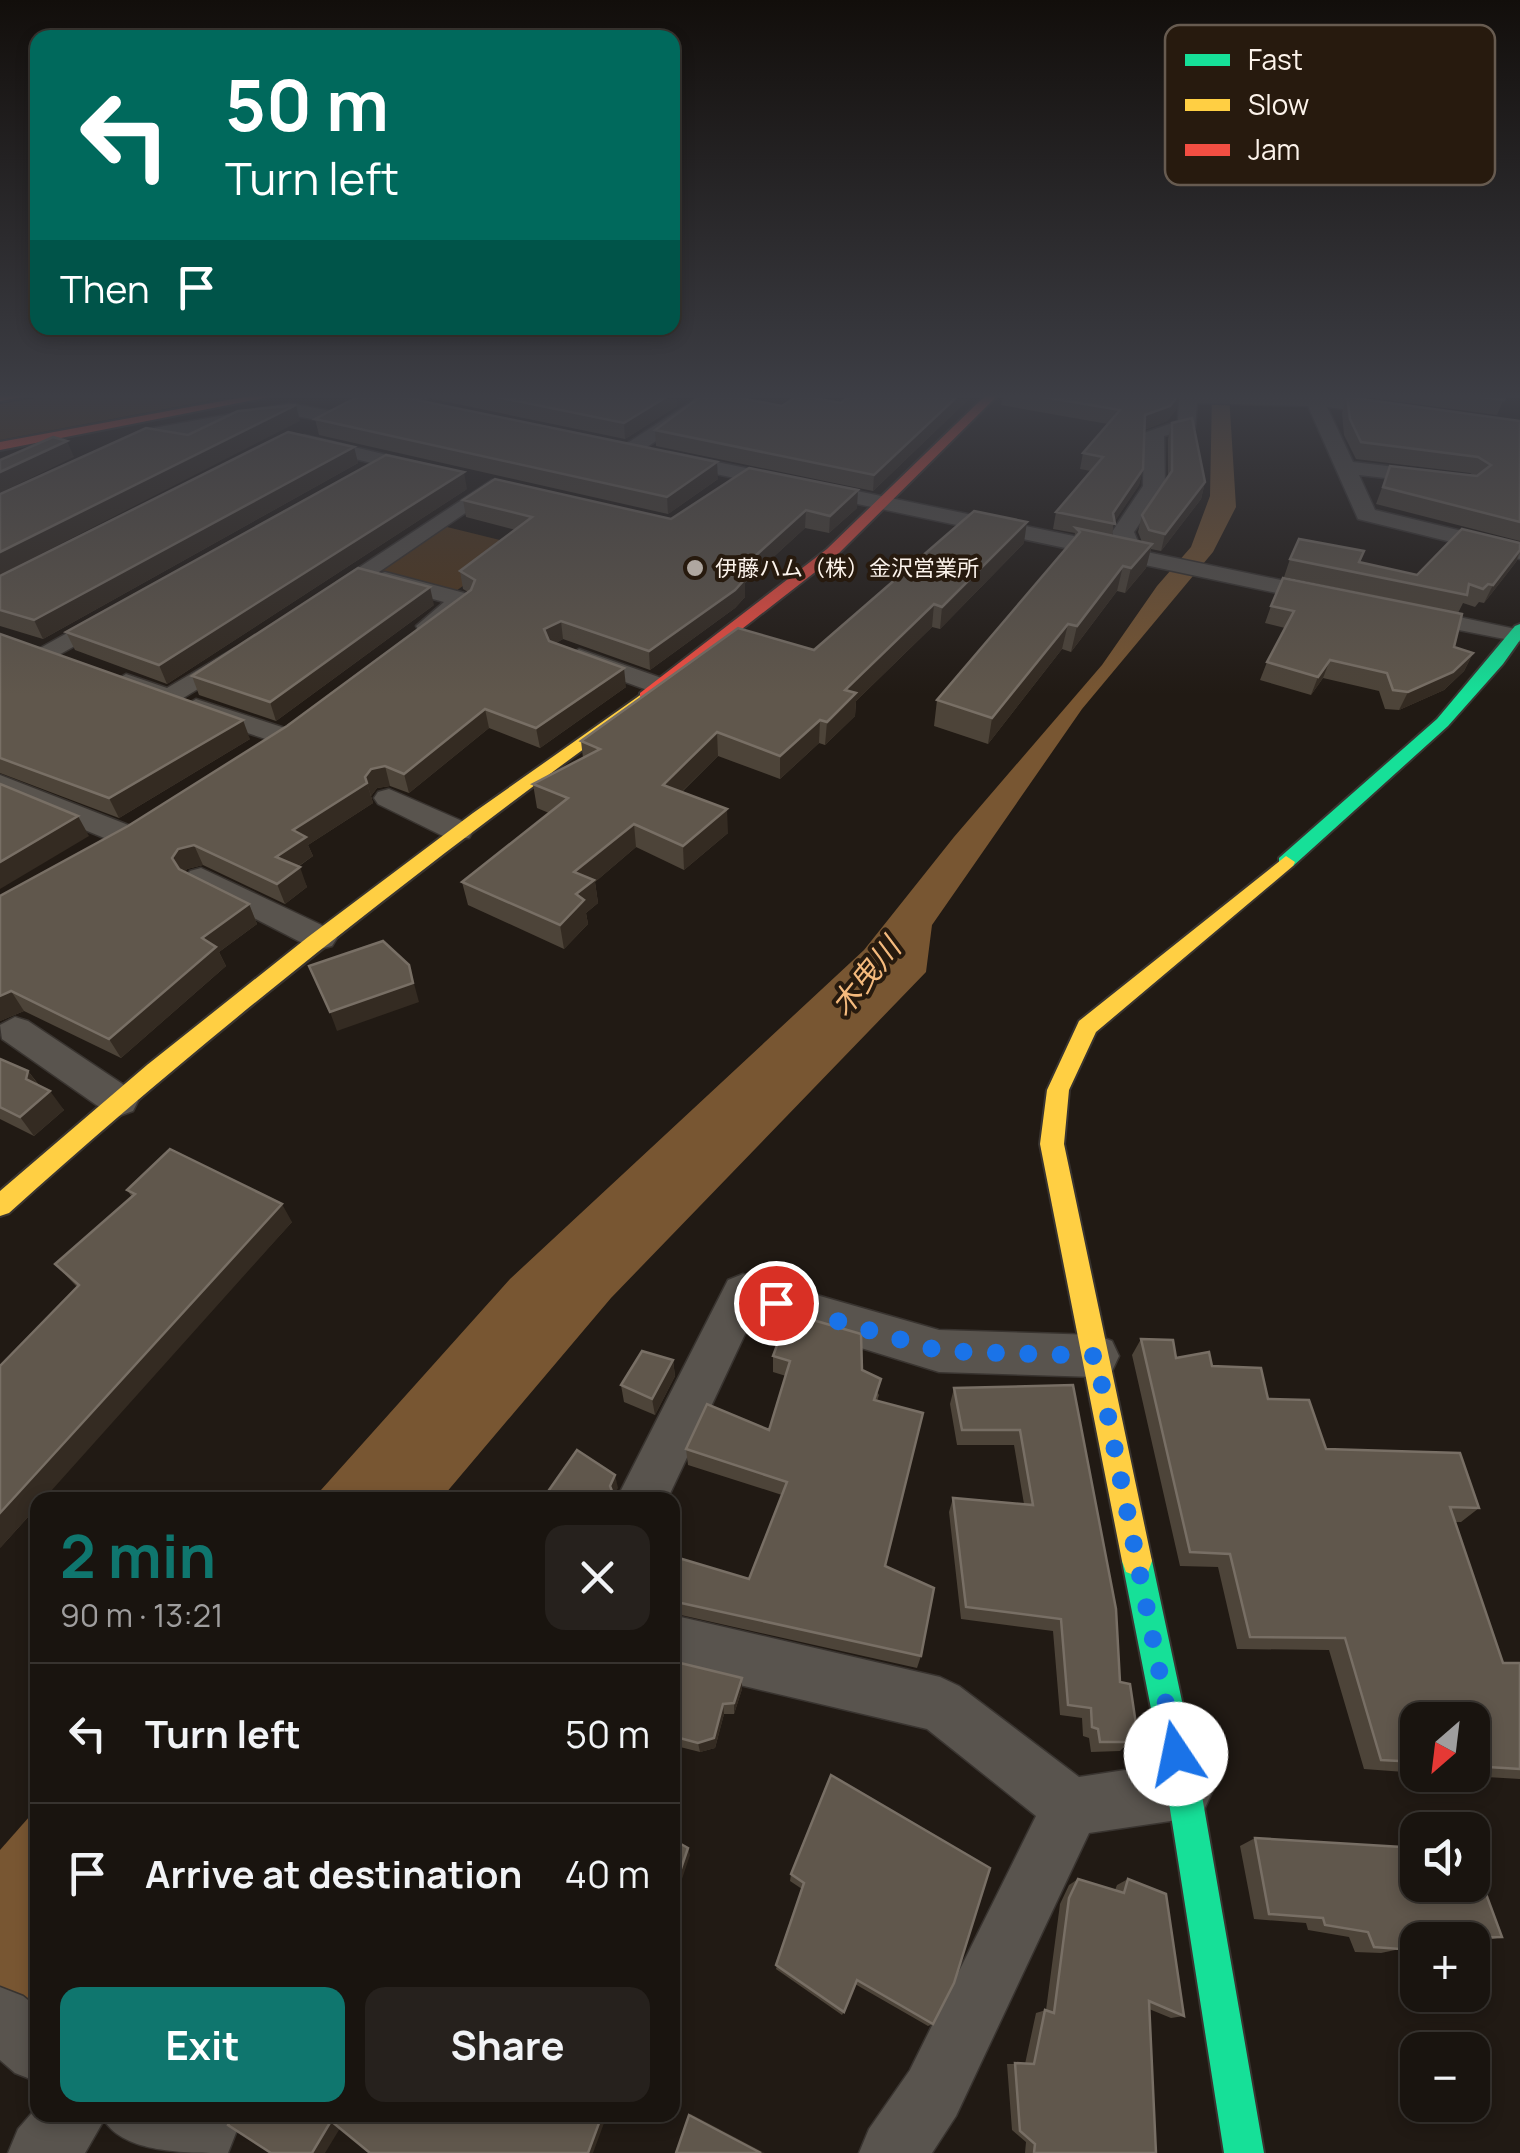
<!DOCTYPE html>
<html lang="en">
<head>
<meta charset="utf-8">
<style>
  body { margin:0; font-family:Manrope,"Noto Sans JP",sans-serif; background:#26211d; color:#f1f3f6; height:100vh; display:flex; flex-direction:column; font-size:38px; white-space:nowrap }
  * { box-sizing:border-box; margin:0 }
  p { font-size:32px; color:#9f9e9e }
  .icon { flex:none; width:55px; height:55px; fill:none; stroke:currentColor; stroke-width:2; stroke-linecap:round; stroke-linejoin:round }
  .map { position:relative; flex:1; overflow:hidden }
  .panel { position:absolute; left:30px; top:1492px; width:650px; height:630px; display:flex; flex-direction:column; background:#19140f; border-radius:20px; box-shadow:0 5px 15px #0003,0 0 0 2px #37332f }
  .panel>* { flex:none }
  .top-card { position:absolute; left:30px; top:30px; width:650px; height:305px; border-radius:20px; box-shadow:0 5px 15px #0003,0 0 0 2px #37332f; background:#00695c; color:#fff; overflow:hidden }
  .needle { width:65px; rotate:208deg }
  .controls { position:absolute; left:1400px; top:1702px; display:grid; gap:20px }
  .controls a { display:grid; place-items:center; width:90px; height:90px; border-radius:20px; background:#19140f; box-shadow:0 5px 15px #0003,0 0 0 2px #37332f; font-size:50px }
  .pin { position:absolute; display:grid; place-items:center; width:85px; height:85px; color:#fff; margin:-42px; border:5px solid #fff; border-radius:50%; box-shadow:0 2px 10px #0007 }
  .me { position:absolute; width:110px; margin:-55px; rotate:349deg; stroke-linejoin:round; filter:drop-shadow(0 0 8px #0008) }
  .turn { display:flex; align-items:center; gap:35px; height:210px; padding:0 30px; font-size:45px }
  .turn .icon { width:130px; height:130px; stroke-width:2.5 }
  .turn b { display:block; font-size:70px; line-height:85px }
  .then { display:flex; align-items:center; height:95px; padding:0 30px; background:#0003; gap:20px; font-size:38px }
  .round { display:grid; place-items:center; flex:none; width:105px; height:105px; border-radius:20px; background:#26211d }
  .head { display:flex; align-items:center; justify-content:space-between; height:170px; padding:0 30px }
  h1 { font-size:60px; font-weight:700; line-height:75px; color:#0f766e }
  .cta { display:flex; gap:20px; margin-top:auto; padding:20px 30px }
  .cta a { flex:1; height:115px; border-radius:20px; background:#0f766e; color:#fff; font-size:40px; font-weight:700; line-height:115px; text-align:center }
  .cta a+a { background:#26211d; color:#f1f3f6 }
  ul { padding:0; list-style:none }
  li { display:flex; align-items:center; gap:30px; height:140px; padding:0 30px; border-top:2px solid #37332f }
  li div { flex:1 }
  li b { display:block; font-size:38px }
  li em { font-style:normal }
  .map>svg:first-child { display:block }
  .green { fill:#52381d }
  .water { fill:#785632 }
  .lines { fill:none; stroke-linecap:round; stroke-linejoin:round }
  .street-casing { stroke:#393430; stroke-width:3 }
  .fast-casing { stroke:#393430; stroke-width:4 }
  .slow-casing { stroke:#393430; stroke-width:4 }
  .jam-casing { stroke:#393430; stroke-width:4 }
  .street { fill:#59544e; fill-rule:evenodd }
  .fast { fill:#16e098; fill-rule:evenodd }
  .slow { fill:#ffcf43; fill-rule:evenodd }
  .jam { fill:#f24e42; fill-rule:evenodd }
  .wall { fill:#4d4439 }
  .shaded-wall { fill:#342b22 }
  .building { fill:#60574c; stroke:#786f65; stroke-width:2.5 }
  .route { stroke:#1a73e8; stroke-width:18; stroke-dasharray:0 32.4 }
  .poi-dot { fill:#afa7a0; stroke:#271a0e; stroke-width:4 }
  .labels { text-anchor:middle; stroke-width:8; stroke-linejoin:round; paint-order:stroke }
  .far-poi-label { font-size:22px; fill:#fcf3eb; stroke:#271a0e; text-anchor:start }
  .water-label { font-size:30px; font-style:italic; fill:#f5ba7d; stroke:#271a0e }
  .key { fill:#271a0e; stroke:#675b50; stroke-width:2.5 }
  .key-label { font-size:28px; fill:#fcf3eb }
</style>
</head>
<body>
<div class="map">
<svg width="1520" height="2153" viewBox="0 0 1520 2153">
  <rect width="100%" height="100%" fill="#211a14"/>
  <g class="green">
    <path d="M59 394H245L0 440V404Z"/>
    <path d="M443 526 635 573H481L456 591 383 571 379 567Z"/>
  </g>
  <g class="water">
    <path d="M1212 394H1229L1236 507 1213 552 1082 709 932 925 926 972 611 1298 440 1500H312L510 1279 864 950 954 837 1102 665 1157 586 1191 547 1210 496Z"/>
    <path d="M37 1808V2006L0 2057V1850Z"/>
  </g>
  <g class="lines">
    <g class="street-casing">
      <g id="street">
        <path d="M410 394H433L415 407H401V399Z"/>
        <path d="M1179 394 1322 395 1401 406 1403 410 1394 416 1327 407 1353 462 1438 472 1448 478 1438 484 1359 475 1375 510 1520 545V559L1358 519 1308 406 1197 403 1195 428 1164 436 1165 486 1134 532 1142 551 1338 592 1341 597 1329 604 669 464 659 458 669 452 1117 545 1112 532 1143 486 1144 433 1178 421Z"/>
        <path d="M697 398 704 400V408L637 454H623V446Z"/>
        <path d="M290 403 335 412 338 416 328 422 290 415 149 441 121 453 111 447 143 430Z"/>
        <path d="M304 435 433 466 436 470 426 476 297 445 294 441Z"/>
        <path d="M492 480 499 482 503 486 499 490 357 587 349 589 337 582Z"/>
        <path d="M385 572 472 595 475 600 437 631H419L416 626 444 602 377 584 373 579 377 574Z"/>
        <path d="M114 607 126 614 123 619 55 657 46 660 33 652Z"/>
        <path d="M1412 607 1520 630V642L1403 619 1400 614 1403 609Z"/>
        <path d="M235 648 248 656 244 661 170 706 117 688 113 682 126 674 167 688Z"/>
        <path d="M579 649 670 681 674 687 661 695 570 662 566 657Z"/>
        <path d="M196 699 291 730 295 736 281 744 186 713 182 707Z"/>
        <path d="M0 775 136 828 140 835 136 842H114L0 795Z"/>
        <path d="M389 789 469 824 473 831 469 838H447L378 804 374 798 378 792Z"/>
        <path d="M201 868 332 930 337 938 332 946 320 949 308 946 190 885 185 878 190 871Z"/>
        <path d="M15 1017 28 1021 133 1091 138 1101 133 1111 119 1116 105 1111 2 1039 0 1025Z"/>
        <path d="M743 1274 939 1330 1096 1335 1112 1341 1119 1356 1112 1371 1096 1377 939 1372 754 1315 667 1500H616L728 1280Z"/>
        <path d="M672 1615 940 1677 959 1686 1079 1777 1184 1761 1204 1770 1213 1790 1204 1810 1184 1819 1089 1833 956 2116 932 2153H859L869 2129 910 2070 1036 1816 927 1729 672 1669Z"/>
        <path d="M0 1987 23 1996 38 2008V2082L15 2073 0 2060Z"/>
        <path d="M38 2106V2115H243L228 2153C184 2153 124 2153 104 2120L85 2153H8L18 2129Z"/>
      </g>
    </g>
    <g class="fast-casing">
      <g id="fast">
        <path d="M1520 624V640L1503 664 1448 726 1293 866H1279V858L1437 719 1515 626Z"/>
        <path d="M1137 1546 1148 1550 1152 1561 1201 1790 1264 2153H1224L1167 1790 1122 1561 1126 1550Z"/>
      </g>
    </g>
    <g class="slow-casing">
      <g id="slow">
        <path d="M646 691 652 693V699C429 861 213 1029 9 1213L0 1216V1191L147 1065 308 937 473 813Z"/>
        <path d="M1286 856 1295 862 1293 866 1096 1032 1069 1090 1064 1144 1152 1561 1148 1572 1137 1576 1126 1572 1122 1561 1040 1144 1047 1090 1079 1021Z"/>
      </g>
    </g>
    <g class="jam-casing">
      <g id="jam">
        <path d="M30 394 28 396 0 401V395Z"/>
        <path d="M260 394H284L0 450V442Z"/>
        <path d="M987 394H999L837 555 652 699H640V693L827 549Z"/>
      </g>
    </g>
    <use href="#street" class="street"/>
    <use href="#fast" class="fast"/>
    <use href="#slow" class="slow"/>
    <use href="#jam" class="jam"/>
  </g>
  <g class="wall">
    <path d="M427 394H677V406L625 439 428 398Z"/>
    <path d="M974 394 873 491 656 446 655 430 782 406Z"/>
    <path d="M1003 394H1179L1176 410 1167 421 1144 430 1143 469 1139 485 1114 522 1112 536 1142 542 1138 532 1142 515 1168 478V439L1172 423 1205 482 1201 499 1161 551 1151 549 1146 568 1125 593 1117 591 1071 652 1062 649 988 744 934 726 937 700 1074 538 1075 533 1053 529 1056 512 1091 471 1080 469 1083 453 1108 424 1001 405Z"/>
    <path d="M1342 394H1506L1497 415Z"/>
    <path d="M1347 397 1520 421V541L1376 504 1390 466 1475 476 1470 473 1356 459 1344 435 1342 413Z"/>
    <path d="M315 419 718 479 668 514 319 435Z"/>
    <path d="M354 447 358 463 43 639 0 626V576Z"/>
    <path d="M467 489 167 684 75 650 66 632Z"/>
    <path d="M463 500 671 519 857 508 829 533 805 528 745 583V597L735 608 650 670 563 639 556 643 626 687 540 748 489 728 409 793 390 786 377 788 371 796 373 803 308 845 313 856 298 867 307 887 285 904 203 865 187 869 185 872 249 904 257 924 219 952 226 966 121 1058 24 1011 0 1021V896L128 826 287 726 468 592 463 589 460 571 516 530 466 517Z"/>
    <path d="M1024 543 940 629 932 627 856 701 855 716 825 745 819 743 780 779 718 756 682 792 728 833 684 870 636 847 595 882 598 903 586 913 588 924 564 949 468 905 462 882 549 813 537 808 533 784 583 758 581 741 814 650Z"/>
    <path d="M1520 543V554L1516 562 1484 603 1479 602 1475 607 1463 603 1458 613 1284 577 1290 559 1359 562 1417 575Z"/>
    <path d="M434 605 276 721 199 695 192 676Z"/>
    <path d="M1271 606 1454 647 1473 653 1464 671 1444 690 1399 710 1385 709 1379 691 1323 678 1311 695 1260 680 1267 662 1285 628 1265 623Z"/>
    <path d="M0 634 250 739 119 818 0 773Z"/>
    <path d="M0 1059 28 1071 39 1085 64 1110 34 1136 0 1119Z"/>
    <path d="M127 1190 292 1222 38 1500V1506L0 1548 77 1287 55 1264 132 1197Z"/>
    <path d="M1141 1339 1176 1358 1212 1366 1268 1399 1326 1449 1479 1508 1461 1522H1455L1503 1663H1520V1779L1453 1775H1472V1720H1418V1773L1364 1769 1329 1650 1237 1649 1218 1567 1180 1566 1132 1355Z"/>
    <path d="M773 1356 862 1370 879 1395 877 1401 885 1566 921 1656 917 1668 672 1613V1556L749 1579 782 1495 688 1465 686 1449 769 1430 786 1376 773 1372Z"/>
    <path d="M673 1360 675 1376 655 1415 624 1402 621 1385Z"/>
    <path d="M1073 1385 1129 1742 1120 1751 1091 1752 1089 1738 1083 1736 1082 1718 1060 1715 1053 1631 961 1619 949 1512 953 1498 1024 1504 1014 1445H957L950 1404 954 1388Z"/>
    <path d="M672 1661 742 1678V1689L734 1714H724L715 1748 700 1752 672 1745Z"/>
    <path d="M831 1775 933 2024 928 2026 855 1984 844 2012 842 2015 776 1969 802 1889 790 1881 791 1874Z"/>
    <path d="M1255 1838 1502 1937 1479 1942H1472V1940H1418V1943H1405L1400 1949 1381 1953 1355 1952 1349 1937 1308 1930 1306 1923 1254 1919 1240 1846Z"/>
    <path d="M1078 1879 1115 1890 1117 1885 1128 1879 1184 2016 1171 2018 1149 2009 1156 2153H1025L1026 2142 1012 2130 1007 2064H1025L1036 2013 1046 2010 1060 1904 1069 1885Z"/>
  </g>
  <g class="shaded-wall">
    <path d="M671 394H677V406L625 439 624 423Z"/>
    <path d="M960 394H974L873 491 874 475Z"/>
    <path d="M1180 394 1176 410 1167 421 1141 431 1145 415Z"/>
    <path d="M296 405 300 421 0 575V552Z"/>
    <path d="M67 441 74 457 0 493V472Z"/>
    <path d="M354 447 358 463 43 639 34 620Z"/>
    <path d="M717 462 718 479 668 514 667 497Z"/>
    <path d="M1143 469 1139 485 1113 524V513Z"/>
    <path d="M464 472 467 489 167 684 159 665Z"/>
    <path d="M1205 482 1201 499 1161 551 1165 534Z"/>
    <path d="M858 490 857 508 829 533 830 516Z"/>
    <path d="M806 510 805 528 745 583V597L735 608 650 670 649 651Z"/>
    <path d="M1027 522 1024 543 940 629 942 607Z"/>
    <path d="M1152 544 1146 568 1125 593 1131 568Z"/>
    <path d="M1520 550 1516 562 1484 603 1493 585Z"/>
    <path d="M1123 566 1117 591 1071 652 1077 626Z"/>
    <path d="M430 587 434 605 276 721 270 702Z"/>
    <path d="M934 604 932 627 856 701 855 716 825 745 827 722 845 690Z"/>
    <path d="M561 621 563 639 547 648 544 629Z"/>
    <path d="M1068 624 1062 649 988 744 992 718Z"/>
    <path d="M1473 653 1464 671 1444 690 1399 710 1408 692Z"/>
    <path d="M1330 660 1323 678 1311 695 1318 677Z"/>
    <path d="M624 668 626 687 540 748 536 728Z"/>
    <path d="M485 709 489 728 409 793 404 774Z"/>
    <path d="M243 720 250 739 119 818 109 798Z"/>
    <path d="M820 720 819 743 780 779V756Z"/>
    <path d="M717 732 718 756 665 808 663 785Z"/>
    <path d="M385 766 390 786 377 788 371 796 365 777 371 769Z"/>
    <path d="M367 783 373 803 308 845 313 856 284 876 276 857 293 830Z"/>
    <path d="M727 809 728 833 684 870 683 846Z"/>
    <path d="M78 816 89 836 0 889V862Z"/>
    <path d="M634 824 636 847 595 882 598 903 586 913 588 924 564 949 560 925 574 872Z"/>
    <path d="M194 845 203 865 187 869 181 878 172 858 178 849Z"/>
    <path d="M300 867 307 887 285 904 277 884Z"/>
    <path d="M249 904 257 924 219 952 226 966 121 1058 109 1039 202 938Z"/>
    <path d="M409 965 419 1002 337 1031 330 1012Z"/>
    <path d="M11 991 24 1011 0 1021V996Z"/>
    <path d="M28 1071 42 1090 26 1079Z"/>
    <path d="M50 1091 64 1110 34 1136 20 1117Z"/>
    <path d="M282 1204 292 1222 43 1500H38V1506L0 1548V1513Z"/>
    <path d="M673 1360 675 1376 655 1415 652 1399Z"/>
    <path d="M615 1475 618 1488 613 1497 614 1500H605Z"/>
    <path d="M742 1678V1689L734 1714V1703Z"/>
    <path d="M723 1704 724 1714 715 1748 700 1752 698 1743Z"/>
    <path d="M688 1848 690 1855 673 1906 680 1925 672 1945V1895Z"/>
    <path d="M691 2114 765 2153H761L689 2115Z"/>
    <path d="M602 2115H607L593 2153H588Z"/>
    <path d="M345 2120 325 2153H312L331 2121Z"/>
  </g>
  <g class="building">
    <path d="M363 394H388L717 462 667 497 315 419Z"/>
    <path d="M482 394H671L624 423Z"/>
    <path d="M704 394H721L782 406 798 395 841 403 851 394H960L874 475 655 430Z"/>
    <path d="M1026 394H1179L1170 406 1145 415 1143 469 1113 513 1115 524 1056 512 1103 457 1083 453 1120 410Z"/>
    <path d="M1462 394H1506L1504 400Z"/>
    <path d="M1347 397 1520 421V522L1383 487 1390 466 1477 476 1491 465 1478 457 1361 442 1350 419Z"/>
    <path d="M296 405 0 552V494L146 428 188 435 238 411Z"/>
    <path d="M1192 418 1205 482 1165 534 1149 530 1142 515 1172 471V423Z"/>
    <path d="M288 432 354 447 34 620 0 610V576Z"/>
    <path d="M53 437 67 441 0 472V460Z"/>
    <path d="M386 455 464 472 159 665 66 632Z"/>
    <path d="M749 468 858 490 830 516 806 510 733 576 745 579 735 590 649 651 561 621 544 629 549 641 624 668 536 728 485 709 404 774 385 766 371 769 365 777 367 783 293 830 306 837 276 857 300 867 277 884 194 845 178 849 172 858 179 869 249 904 202 938 216 947 109 1039 11 991 0 996V896L128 826 287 726 471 590 475 580 460 571 532 517 463 500 495 479 671 519Z"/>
    <path d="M974 511 1027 522 942 607 934 604 845 690 856 693 827 722 820 720 780 756 717 732 663 785 727 809 683 846 634 824 574 872 594 880 576 894 584 900 560 925 462 882 568 798 533 784 600 749 581 741 738 628 814 650Z"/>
    <path d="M1076 528 1152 544 1131 568 1123 566 1077 626 1068 624 992 718 937 700 1080 532Z"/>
    <path d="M1462 529 1520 543V550L1493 585 1488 584 1483 589 1469 584 1467 595 1290 559 1299 539 1364 551 1359 562 1417 575Z"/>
    <path d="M358 568 430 587 270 702 192 676Z"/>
    <path d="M1283 578 1462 614 1454 647 1473 653 1453 672 1408 692 1393 690 1387 673 1330 660 1318 677 1267 662 1294 611 1271 606Z"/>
    <path d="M0 634 243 720 109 798 0 758Z"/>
    <path d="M0 784 78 816 0 862Z"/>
    <path d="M383 941 409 965 413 983 330 1012 309 966Z"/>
    <path d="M0 1059 28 1071 26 1079 50 1091 20 1117 0 1107Z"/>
    <path d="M170 1149 282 1204 0 1513V1366L79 1285 55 1264 135 1194 127 1190Z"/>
    <path d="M789 1313 861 1334 862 1370 881 1379 874 1400 923 1413 885 1566 934 1588 921 1656 672 1601V1556L749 1579 787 1482 686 1449 707 1404 769 1430 790 1361 773 1356Z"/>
    <path d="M1141 1339 1173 1340 1176 1358 1209 1352 1212 1366 1261 1368 1268 1399 1309 1400 1326 1449 1460 1453 1479 1508 1450 1507 1503 1663H1520V1769L1472 1766V1720H1418V1762L1381 1760 1345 1638 1250 1637 1230 1554 1190 1552Z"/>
    <path d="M642 1351 673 1360 652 1399 621 1385Z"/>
    <path d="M1073 1385 1116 1609 1120 1682 1130 1684 1136 1724 1129 1742H1100L1098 1729 1092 1727 1091 1708 1068 1705 1061 1619 966 1607 953 1498 1033 1505 1020 1430H962L954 1388Z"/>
    <path d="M577 1450 615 1475 610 1486 612 1491 605 1500H542Z"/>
    <path d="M672 1661 742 1678 734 1703 723 1704 714 1738 698 1743 672 1736Z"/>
    <path d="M831 1775 990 1868 954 1983 933 2024 857 1980 844 2012 776 1965 804 1883 791 1874Z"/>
    <path d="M1255 1838 1418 1848V1885H1472V1856L1502 1937 1408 1939 1400 1949 1374 1947 1368 1932 1325 1925 1323 1918 1269 1914Z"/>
    <path d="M672 1839 688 1848 672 1895Z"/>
    <path d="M1078 1879 1124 1893 1128 1879 1166 1894 1184 2016 1149 2001 1156 2153H1034L1035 2144 1020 2131 1015 2063 1034 2064 1045 2010 1054 2013 1069 1898Z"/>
    <path d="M672 1906 678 1920 672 1933Z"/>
    <path d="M234 2115H602L588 2153H370L331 2121 312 2153H271L228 2125Z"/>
    <path d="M689 2115 761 2153H676Z"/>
  </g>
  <linearGradient id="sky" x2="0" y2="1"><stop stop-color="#120e0b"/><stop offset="0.57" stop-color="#3d3e45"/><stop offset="1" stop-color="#3d3e45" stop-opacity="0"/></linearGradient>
  <rect width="1520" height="695" fill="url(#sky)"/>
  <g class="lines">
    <path class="route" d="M776 1303 940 1351 1096 1356 1176 1754"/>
  </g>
  <circle class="poi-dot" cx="695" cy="568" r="10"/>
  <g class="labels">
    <g class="far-poi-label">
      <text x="715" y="576">伊藤ハム（株）金沢営業所</text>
    </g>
    <g class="water-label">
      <text transform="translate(866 977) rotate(-51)" y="10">木曳川</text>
    </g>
  </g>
  <rect x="1165" y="25" width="330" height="160" rx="15" class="key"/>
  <rect x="1185" y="54" width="45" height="12" fill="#16e098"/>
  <rect x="1185" y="99" width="45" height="12" fill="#ffcf43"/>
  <rect x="1185" y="144" width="45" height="12" fill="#f24e42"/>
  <g class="key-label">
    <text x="1248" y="70">Fast</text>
    <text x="1248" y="115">Slow</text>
    <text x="1248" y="160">Jam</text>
  </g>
</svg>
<div class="controls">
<a><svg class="needle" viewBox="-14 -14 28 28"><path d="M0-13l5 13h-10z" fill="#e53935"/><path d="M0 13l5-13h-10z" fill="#9f9e9e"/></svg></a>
<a><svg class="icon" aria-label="sound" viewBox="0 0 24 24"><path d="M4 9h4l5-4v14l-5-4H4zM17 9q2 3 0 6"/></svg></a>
<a>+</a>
<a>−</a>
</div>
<div class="pin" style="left:776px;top:1303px;background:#d93025"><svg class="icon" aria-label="arrive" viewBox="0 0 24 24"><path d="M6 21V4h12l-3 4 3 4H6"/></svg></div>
<svg class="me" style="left:1176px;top:1754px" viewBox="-20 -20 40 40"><circle r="19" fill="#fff"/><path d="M0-13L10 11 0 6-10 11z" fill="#1a73e8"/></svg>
<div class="top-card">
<div class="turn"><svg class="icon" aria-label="left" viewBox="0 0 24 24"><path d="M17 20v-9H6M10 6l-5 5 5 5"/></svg><div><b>50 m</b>Turn left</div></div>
<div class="then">Then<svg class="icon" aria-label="arrive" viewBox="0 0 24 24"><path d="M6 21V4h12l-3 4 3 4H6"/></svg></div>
</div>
<section class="panel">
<div class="head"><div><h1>2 min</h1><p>90 m · 13:21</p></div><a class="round"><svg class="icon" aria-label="close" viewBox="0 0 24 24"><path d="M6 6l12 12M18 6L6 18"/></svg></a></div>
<ul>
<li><svg class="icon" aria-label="left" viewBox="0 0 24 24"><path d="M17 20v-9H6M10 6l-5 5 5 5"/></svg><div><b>Turn left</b></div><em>50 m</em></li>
<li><svg class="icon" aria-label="arrive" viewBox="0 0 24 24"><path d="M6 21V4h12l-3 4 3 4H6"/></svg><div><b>Arrive at destination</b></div><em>40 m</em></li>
</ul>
<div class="cta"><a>Exit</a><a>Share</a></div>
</section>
</div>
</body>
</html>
